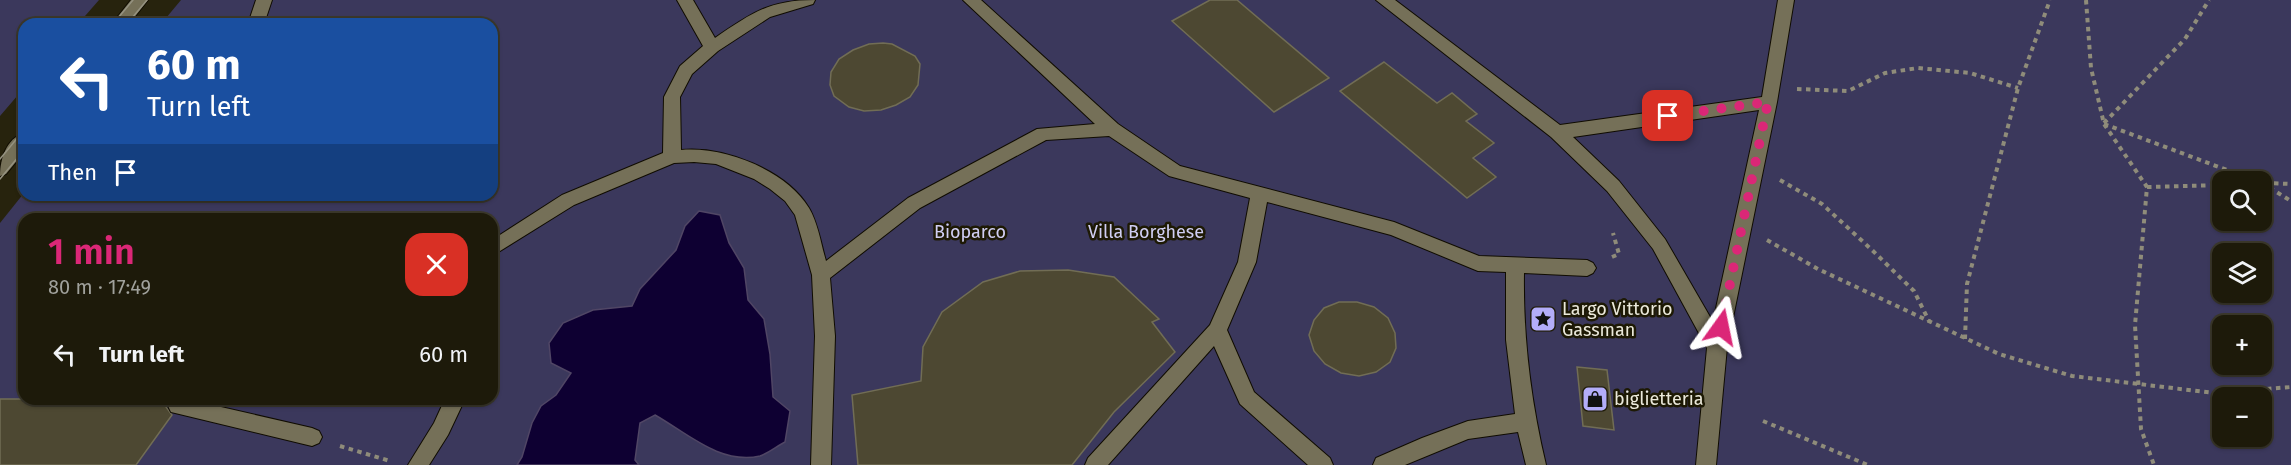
<!DOCTYPE html>
<html lang="en">
<head>
<meta charset="utf-8">
<style>
  body { margin:0; font-family:"Fira Sans",sans-serif; background:#252313; color:#f1f3f6; height:100vh; display:flex; flex-direction:column; font-size:22px; white-space:nowrap }
  * { box-sizing:border-box; margin:0 }
  p { font-size:20px; color:#a0a19c }
  .icon { flex:none; width:33px; height:33px; fill:none; stroke:currentColor; stroke-width:2; stroke-linecap:round; stroke-linejoin:round }
  .map { position:relative; flex:1; overflow:hidden }
  .panel { position:absolute; left:18px; top:213px; width:480px; height:192px; display:flex; flex-direction:column; background:#1d1a0a; border-radius:18px; box-shadow:0 2px 4px #0004,0 0 0 2px #3b382b }
  .panel>* { flex:none }
  .top-card { position:absolute; left:18px; top:18px; width:480px; height:183px; border-radius:18px; box-shadow:0 2px 4px #0004,0 0 0 2px #3b382b; background:#1a4fa0; color:#fff; overflow:hidden }
  .tools { position:absolute; left:2212px; top:171px; display:grid; gap:12px }
  .tools a { display:grid; place-items:center; width:60px; height:60px; border-radius:12px; background:#1d1a0a; box-shadow:0 2px 4px #0004,0 0 0 2px #3b382b; font-size:30px }
  .pin { position:absolute; display:grid; place-items:center; width:51px; height:51px; color:#fff; margin:-26px; border-radius:12px; box-shadow:0 3px 9px #0006 }
  .me { position:absolute; width:66px; margin:-33px; rotate:12deg; stroke-linejoin:round; filter:drop-shadow(0 0 4px #0008) }
  .turn { display:flex; align-items:center; gap:21px; height:126px; padding:0 30px; font-size:27px }
  .turn .icon { width:78px; height:78px; stroke-width:2.5 }
  .turn b { display:block; font-size:42px; line-height:51px }
  .then { display:flex; align-items:center; height:57px; padding:0 30px; background:#0003; gap:12px; font-size:22px }
  .round { display:grid; place-items:center; flex:none; width:63px; height:63px; border-radius:18px; background:#252313 }
  .head { display:flex; align-items:center; justify-content:space-between; height:102px; padding:0 30px }
  h1 { font-size:36px; font-weight:600; line-height:45px; color:#db2777 }
  ul { padding:0; list-style:none }
  li { display:flex; align-items:center; gap:18px; height:78px; padding:0 30px }
  li div { flex:1 }
  li b { display:block; font-size:22px }
  li em { font-style:normal }
  .map>svg:first-child { display:block }
  .green { fill:#3b385c; fill-rule:evenodd }
  .water { fill:#0e0032; stroke:#504665; stroke-width:1.5 }
  .building { fill:#4d4832; stroke:#716d55; stroke-width:1.5 }
  .lines { fill:none; stroke-linecap:round; stroke-linejoin:round }
  .minor-casing { stroke:#100c00; stroke-width:2 }
  .path { stroke:#8f8c7a; stroke-width:4; stroke-dasharray:4.5 4.5; stroke-linecap:butt }
  .minor { fill:#757058; fill-rule:evenodd }
  .tram { stroke:#959280; stroke-width:1.5 }
  .route { stroke:#db2777; stroke-width:10; stroke-dasharray:0 18 }
  .labels { text-anchor:middle; stroke-width:5; stroke-linejoin:round; paint-order:stroke }
  .park-label { font-size:18px; fill:#d0cef3; stroke:#1d1904 }
  .poi-label { font-size:18px; fill:#ebe9db; stroke:#1d1904; text-anchor:start }
</style>
</head>
<body>
<div class="map">
<svg width="2291" height="465" viewBox="0 0 2291 465">
  <rect width="100%" height="100%" fill="#27230d"/>
  <g class="green">
    <path d="M0 0H99L78 24H24V88L0 116Z"/>
    <path d="M181 0H2291V465H0V223L24 193 492 195V24H161ZM2223 182H2262V220H2223ZM24 219H492V399H24ZM2223 254H2262V292H2223ZM2223 326H2262V364H2223ZM2223 398H2262V436H2223Z"/>
  </g>
  <path class="water" d="M699 211 720 215 729 243 744 268 748 300 764 319 770 354 773 397 790 411 785 442C777 446 769 453 760 456 720 465 687 433 655 415L640 423 635 460 639 465H517L522 457 532 423 541 406 556 395 571 373 551 363 549 343 563 323 593 310 632 306 640 289 676 250 685 226Z"/>
  <g class="building">
    <path d="M1210 0H1237L1329 78 1274 112 1172 21Z"/>
    <path d="M883 43 892 44 915 56 920 64 918 85 910 97 896 105 881 110 864 111 849 107 834 96 830 85 831 72 839 59 853 50 869 44Z"/>
    <path d="M1384 62 1437 103 1452 93 1477 114 1466 121 1494 143 1473 158 1496 177 1467 198 1340 91Z"/>
    <path d="M1068 270 1114 277 1159 319 1152 322 1175 352 1114 412 1072 465H858L852 395 921 381 923 347 942 312 983 282 1020 271Z"/>
    <path d="M1339 302H1357L1374 307 1388 318 1395 333 1396 348 1390 362 1376 372 1359 376 1341 373 1325 364 1314 351 1309 335 1314 320 1324 308Z"/>
    <path d="M1577 367 1607 370 1614 430 1583 426Z"/>
    <path d="M0 399H169L166 407 172 415 136 465H0Z"/>
  </g>
  <g class="lines">
    <g class="minor-casing">
      <g id="minor">
        <path d="M131 0H148L129 24H112Z"/>
        <path d="M256 0H272L264 24H248Z"/>
        <path d="M677 0H693L715 38C752 13 769 0 815 0L813 4 770 17 718 51 692 74 680 97 681 150C724 146 786 170 809 208 818 223 821 244 826 261L908 198 1037 129 1095 124 963 0H981L1118 124 1180 166 1394 222 1479 256 1587 260 1593 263 1596 268 1593 273 1587 276 1524 273C1523 338 1531 402 1546 465H1526L1518 432 1468 439 1405 465H1373L1376 458 1422 438 1468 421 1515 414 1506 340V272L1478 271 1391 235 1267 202 1256 262 1227 330 1254 392 1330 458 1333 465H1308L1240 404 1214 346 1108 465H1085L1088 458 1210 325 1238 262 1250 198 1169 176 1109 136 1046 140 920 208 830 278 835 336 831 465H811L815 336 812 275 795 215 785 201 770 189 754 179 716 164 694 162 674 163 574 205 492 256V240L562 195 663 153 664 97 680 66 703 46Z"/>
        <path d="M1376 0H1395L1560 125 1762 97 1778 0H1794L1777 102 1727 347 1716 465H1696L1707 348 1653 249 1607 191 1551 137ZM1759 110 1713 322 1665 239 1619 181 1573 137Z"/>
        <path d="M24 133V152L6 174 0 176C0 159 6 139 24 133Z"/>
        <path d="M186 399 312 428 319 431 322 437 319 443 312 446 171 412 168 406 171 400Z"/>
        <path d="M445 399H465L448 435 429 465H408L434 423Z"/>
      </g>
    </g>
    <g class="path">
      <path d="M2086 0 2091 68 2104 124 2147 187 2135 325 2141 429 2154 465"/>
      <path d="M1797 89 1848 91 1885 73 1918 68 1970 73 2018 88"/>
      <path d="M2104 123 2185 39 2209 0"/>
      <path d="M2104 124 2259 182"/>
      <path d="M1780 180 1822 204 1872 250 1914 291 1929 321"/>
      <path d="M2262 183 2291 201"/>
      <path d="M2265 183 2291 184"/>
      <path d="M2147 187 2223 185"/>
      <path d="M1767 240 1818 269 1999 354 2072 376 2214 393 2291 387"/>
      <path d="M1612 257 1619 254 1613 233"/>
      <path d="M1965 339 1967 284 2018 88 2050 0"/>
      <path d="M1763 421 1868 465"/>
      <path d="M340 446 390 461"/>
    </g>
    <use href="#minor" class="minor"/>
    <g class="tram">
      <path d="M113 24 133 0"/>
      <path d="M127 24 147 0"/>
      <path d="M0 159 24 130"/>
      <path d="M0 179 24 150"/>
    </g>
  </g>
  <g class="lines">
    <path class="route" d="M1668 116 1768 102 1721 327"/>
  </g>
  <defs>
    <g id="sight-square" transform="scale(1.35)"><rect x="-9" y="-9" width="18" height="18" rx="4" fill="#b3adf9" stroke="#1d1904"/><path d="M0-6L1.8-2.2L6-1.7L2.9 1.2L3.7 5.4L0 3.3L-3.7 5.4L-2.9 1.2L-6-1.7L-1.8-2.2Z" fill="#111"/></g>
    <g id="shop-square" transform="scale(1.35)"><rect x="-9" y="-9" width="18" height="18" rx="4" fill="#b3adf9" stroke="#1d1904"/><path d="M-5-2.5h2.3a2.7 3.5 0 0 1 5.4 0H5L5.5 6h-11ZM-1.5-2.5h3a1.5 2.3 0 0 0-3 0Z" fill="#111"/></g>
  </defs>
  <g fill-rule="evenodd">
    <use href="#sight-square" x="1543" y="319"/>
    <use href="#shop-square" x="1595" y="399"/>
  </g>
  <g class="labels">
    <g class="park-label">
      <text x="970" y="238">Bioparco</text>
      <text x="1146" y="238">Villa Borghese</text>
    </g>
    <g class="poi-label">
      <text x="1562" y="315">Largo Vittorio<tspan x="1562" dy="21">Gassman</tspan></text>
      <text x="1614" y="405">biglietteria</text>
    </g>
  </g>
</svg>
<div class="tools">
<a><svg class="icon" aria-label="search" viewBox="0 0 24 24"><circle cx="10" cy="10" r="6"/><path d="M15 15l6 6"/></svg></a>
<a><svg class="icon" aria-label="layers" viewBox="0 0 24 24"><path d="M12 4l9 5-9 5-9-5zM3 14l9 5 9-5"/></svg></a>
<a>+</a>
<a>−</a>
</div>
<div class="pin" style="left:1668px;top:116px;background:#d93025"><svg class="icon" aria-label="arrive" viewBox="0 0 24 24"><path d="M6 21V4h12l-3 4 3 4H6"/></svg></div>
<svg class="me" style="left:1721px;top:327px" viewBox="-20 -20 40 40"><path d="M0-17L14 15 0 8-14 15z" fill="#db2777" stroke="#fff" stroke-width="4"/></svg>
<div class="top-card">
<div class="turn"><svg class="icon" aria-label="left" viewBox="0 0 24 24"><path d="M17 20v-9H6M10 6l-5 5 5 5"/></svg><div><b>60 m</b>Turn left</div></div>
<div class="then">Then<svg class="icon" aria-label="arrive" viewBox="0 0 24 24"><path d="M6 21V4h12l-3 4 3 4H6"/></svg></div>
</div>
<section class="panel">
<div class="head"><div><h1>1 min</h1><p>80 m · 17:49</p></div><a class="round" style="background:#d93025;color:#fff"><svg class="icon" aria-label="close" viewBox="0 0 24 24"><path d="M6 6l12 12M18 6L6 18"/></svg></a></div>
<ul>
<li><svg class="icon" aria-label="left" viewBox="0 0 24 24"><path d="M17 20v-9H6M10 6l-5 5 5 5"/></svg><div><b>Turn left</b></div><em>60 m</em></li>
</ul>
</section>
</div>
</body>
</html>
